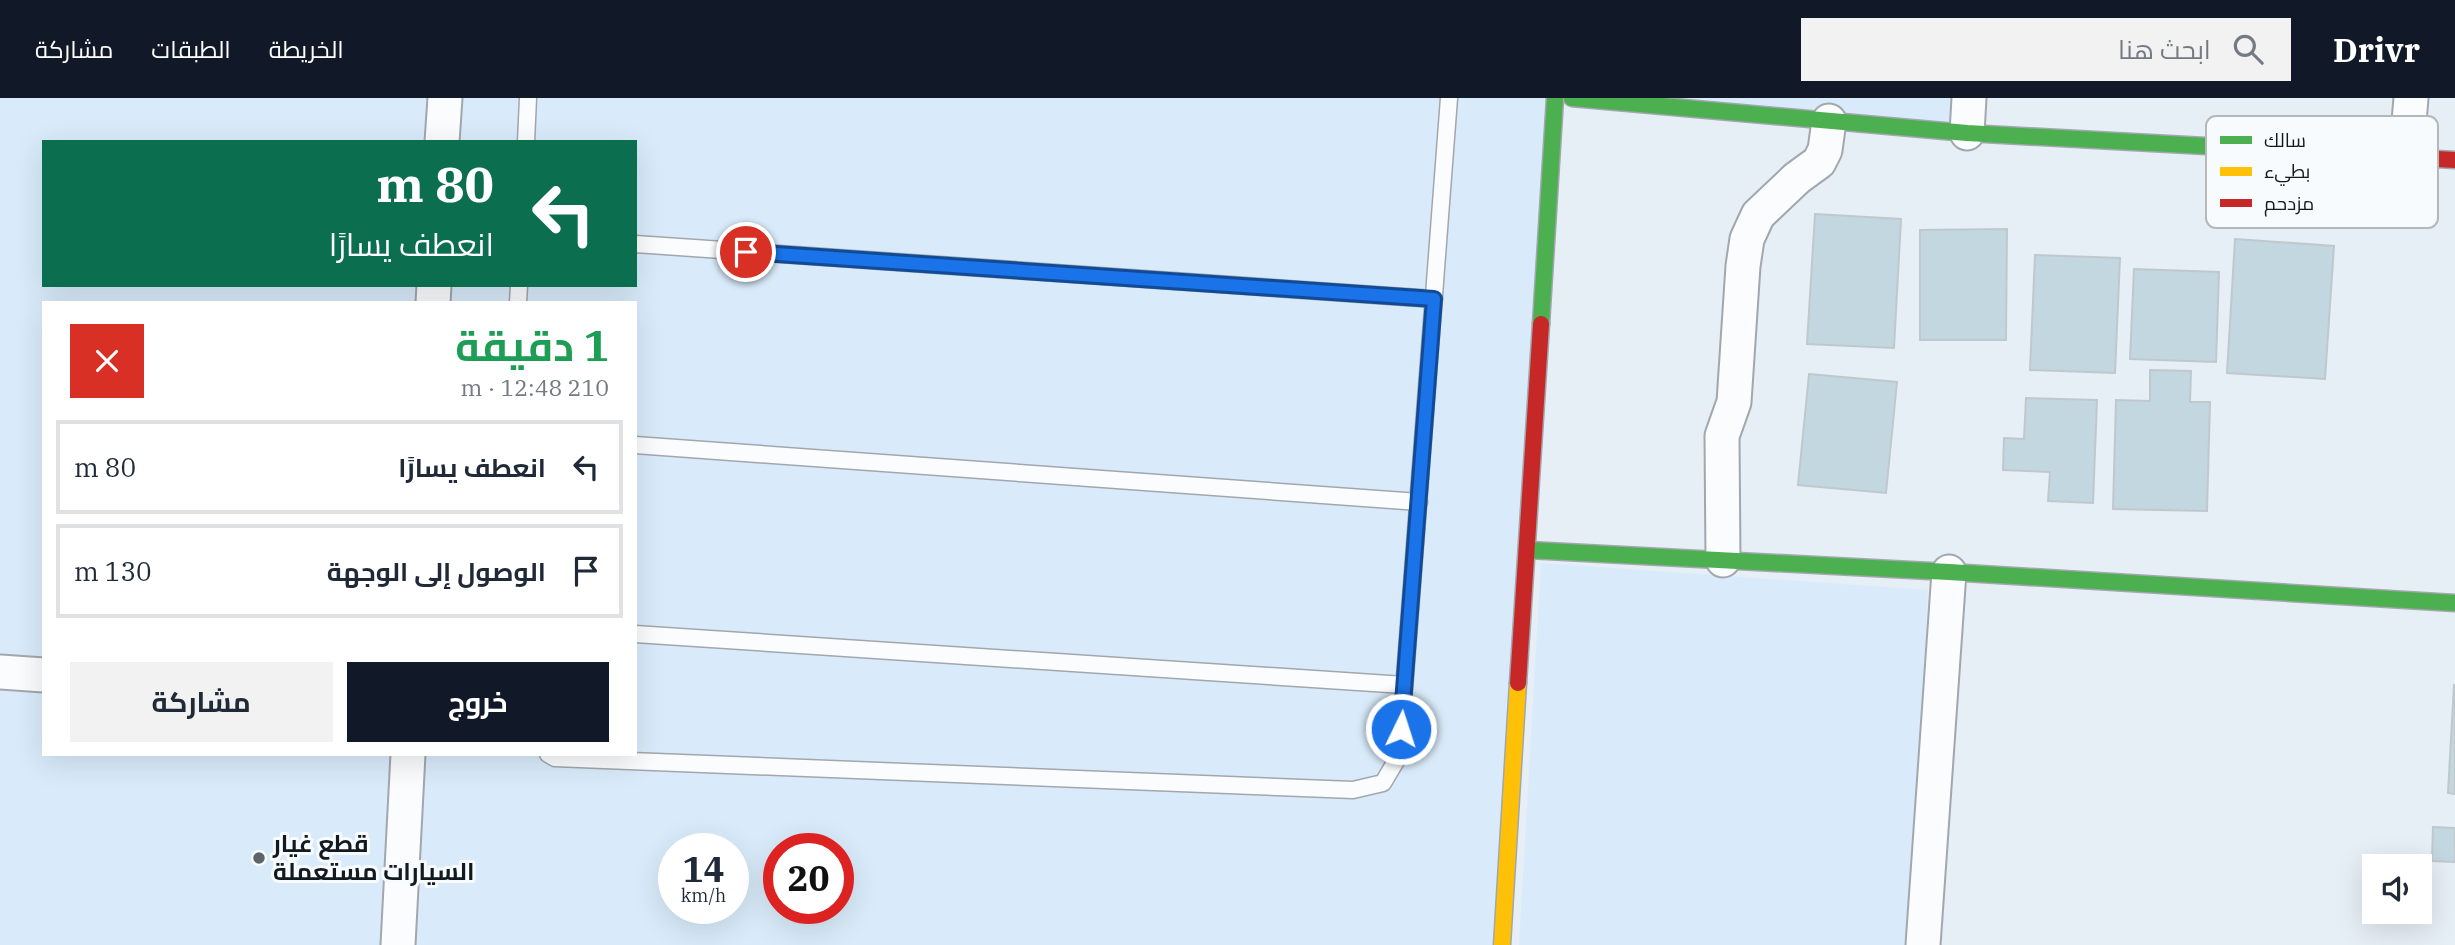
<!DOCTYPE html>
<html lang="ar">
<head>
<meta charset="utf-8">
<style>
  body { margin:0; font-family:"IBM Plex Serif",Cairo,serif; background:#f2f2f3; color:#1f2937; direction:rtl; height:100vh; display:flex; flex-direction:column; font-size:26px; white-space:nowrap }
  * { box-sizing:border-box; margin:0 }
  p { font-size:23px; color:#747a83 }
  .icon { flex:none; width:38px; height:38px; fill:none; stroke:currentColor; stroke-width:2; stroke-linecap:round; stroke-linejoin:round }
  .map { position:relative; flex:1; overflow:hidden; direction:ltr }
  .sheet { position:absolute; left:42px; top:203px; width:595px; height:455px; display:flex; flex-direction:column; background:#fff; border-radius:0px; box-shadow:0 7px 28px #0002; direction:rtl }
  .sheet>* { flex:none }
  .top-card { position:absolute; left:42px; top:42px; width:595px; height:147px; border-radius:0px; box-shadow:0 7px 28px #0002; direction:rtl; background:#0b6e4f; color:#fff; overflow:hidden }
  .tools { position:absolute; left:2362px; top:756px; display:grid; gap:14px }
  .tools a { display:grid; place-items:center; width:70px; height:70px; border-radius:0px; background:#fff; box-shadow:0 7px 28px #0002; font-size:35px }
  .speed { position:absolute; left:658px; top:735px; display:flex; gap:14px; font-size:35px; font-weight:700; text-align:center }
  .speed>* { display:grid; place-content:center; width:91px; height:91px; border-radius:50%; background:#fff; box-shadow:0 7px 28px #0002; line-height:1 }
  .speed small { font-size:18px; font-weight:400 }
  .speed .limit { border:10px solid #d22; background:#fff; color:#111 }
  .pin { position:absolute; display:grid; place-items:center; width:60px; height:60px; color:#fff; margin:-30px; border:4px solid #fff; border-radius:50%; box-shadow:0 2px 7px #0007 }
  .me { position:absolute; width:77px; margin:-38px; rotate:4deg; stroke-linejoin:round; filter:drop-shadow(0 0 5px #0008) }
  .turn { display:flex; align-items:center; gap:24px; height:147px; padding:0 28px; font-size:32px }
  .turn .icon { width:91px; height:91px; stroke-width:2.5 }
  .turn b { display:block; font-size:49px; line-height:60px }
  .round { display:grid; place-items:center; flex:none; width:74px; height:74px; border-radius:0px; background:#f2f2f3 }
  .summary { display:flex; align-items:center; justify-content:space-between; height:119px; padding:0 28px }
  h1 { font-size:42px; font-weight:700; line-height:52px; color:#1e9e55 }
  .action { display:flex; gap:14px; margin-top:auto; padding:14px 28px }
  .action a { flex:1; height:80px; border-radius:0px; background:#111827; color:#fff; font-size:28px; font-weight:700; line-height:80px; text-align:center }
  .action a+a { background:#f2f2f3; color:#1f2937 }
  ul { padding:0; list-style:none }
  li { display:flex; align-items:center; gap:21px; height:94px; margin:0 14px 10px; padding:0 14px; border:4px solid #e0e1e3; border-radius:0px }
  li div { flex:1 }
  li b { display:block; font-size:26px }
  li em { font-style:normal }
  header { display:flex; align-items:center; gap:42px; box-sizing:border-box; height:98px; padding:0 35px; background:#111827; color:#fff }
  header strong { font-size:33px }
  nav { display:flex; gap:38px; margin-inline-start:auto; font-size:24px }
  .search { width:490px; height:63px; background:#f2f2f3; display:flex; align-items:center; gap:18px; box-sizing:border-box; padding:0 24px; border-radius:0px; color:#747a83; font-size:26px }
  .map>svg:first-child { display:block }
  .built { fill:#d9ebfa; fill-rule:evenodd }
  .building { fill:#c3d7e1; stroke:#bfc8cd; stroke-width:2 }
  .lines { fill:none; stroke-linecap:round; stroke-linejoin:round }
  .lane-casing { stroke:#a1a7ad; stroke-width:19 }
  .street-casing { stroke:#a1a7ad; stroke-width:37 }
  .fast-casing { stroke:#a1a7ad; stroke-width:19 }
  .slow-casing { stroke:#a1a7ad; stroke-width:19 }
  .jam-casing { stroke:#a1a7ad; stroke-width:19 }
  .lane { stroke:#fbfcfe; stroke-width:16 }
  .street { stroke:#fbfcfe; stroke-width:33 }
  .fast { stroke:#4caf50; stroke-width:16 }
  .slow { stroke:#ffc107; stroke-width:16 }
  .jam { stroke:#c62828; stroke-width:16 }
  .route-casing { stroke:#114b97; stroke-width:18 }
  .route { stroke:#1a73e8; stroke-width:12 }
  .poi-dot { fill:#5d646a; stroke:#f7fbfe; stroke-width:2.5 }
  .labels { text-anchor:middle; stroke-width:6; stroke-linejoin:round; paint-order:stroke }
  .poi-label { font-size:24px; font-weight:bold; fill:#131a1f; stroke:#f7fbfe; text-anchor:start }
  .key { fill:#f7fbfe; stroke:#b3b8bb; stroke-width:2 }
  .key-label { font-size:19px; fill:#131a1f }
</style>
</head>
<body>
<header>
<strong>Drivr</strong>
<div class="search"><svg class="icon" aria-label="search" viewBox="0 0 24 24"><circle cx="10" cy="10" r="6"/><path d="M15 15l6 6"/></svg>ابحث هنا</div>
<nav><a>الخريطة</a><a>الطبقات</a><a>مشاركة</a></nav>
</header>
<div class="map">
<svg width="2455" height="847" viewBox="0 0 2455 847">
  <rect width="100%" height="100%" fill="#e6eef6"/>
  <g class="built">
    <path d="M0 0H1555L1498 847H0ZM44 44H635V187H44ZM44 205H635V656H44ZM674 751H733V810H674ZM779 751H838V810H779Z"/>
    <path d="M1572 0H1969L1967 35Z"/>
    <path d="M1541 465 1928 492 1911 847H1519Z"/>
  </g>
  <g class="building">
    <path d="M1815 116 1901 121 1894 250 1807 246Z"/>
    <path d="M2007 131 2006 242H1920V132Z"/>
    <path d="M2235 141 2334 148 2325 281 2227 275Z"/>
    <path d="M2035 157 2120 160 2115 275 2030 272Z"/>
    <path d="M2134 171 2219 174 2216 264 2130 261Z"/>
    <path d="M2150 272 2191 273 2190 304H2210L2207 413 2113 411 2116 302 2150 303Z"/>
    <path d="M1809 276 1897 284 1886 395 1798 387Z"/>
    <path d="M2026 300 2097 302 2093 405 2048 403 2050 374 2003 372 2004 340 2024 341Z"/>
    <path d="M2454 587H2455V696L2448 695Z"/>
    <path d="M2433 729 2455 730V764L2432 763Z"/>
  </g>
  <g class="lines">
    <g class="lane-casing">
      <g id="lane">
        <path d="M526 44 528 0"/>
        <path d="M635 146 1434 201"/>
        <path d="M518 205 519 187"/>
        <path d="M635 347 1419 404"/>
        <path d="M635 536 1404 587"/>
        <path d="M548 656 555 660 1353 692 1383 685 1396 663 1401 631 1449 0"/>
      </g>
    </g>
    <g class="street-casing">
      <g id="street">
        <path d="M1967 35 1969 0"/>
        <path d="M442 44 445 0"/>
        <path d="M2406 59 2411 0"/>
        <path d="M433 205 434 187"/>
        <path d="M1723 462 1722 338 1734 304 1743 168 1747 141 1758 117 1797 80 1819 64 1825 52 1829 23"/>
        <path d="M0 574 44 577"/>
        <path d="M398 847 408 656"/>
        <path d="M1923 847 1949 474"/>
      </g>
    </g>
    <g class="fast-casing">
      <g id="fast">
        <path d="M1572 0 1967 35 2316 54"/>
        <path d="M1541 226 1555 0"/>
        <path d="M1528 452 1949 474 2455 505"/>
      </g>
    </g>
    <g class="slow-casing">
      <path id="slow" d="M1502 847 1518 585"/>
    </g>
    <g class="jam-casing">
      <g id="jam">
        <path d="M2316 54 2455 62"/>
        <path d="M1518 585 1541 226"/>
      </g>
    </g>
    <use href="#lane" class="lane"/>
    <use href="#street" class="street"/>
    <use href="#fast" class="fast"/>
    <use href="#slow" class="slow"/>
    <use href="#jam" class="jam"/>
  </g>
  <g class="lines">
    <g class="route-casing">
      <path id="route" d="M746 154 1434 201 1401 631"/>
    </g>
    <use href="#route" class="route"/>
  </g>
  <circle class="poi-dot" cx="259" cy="760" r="7"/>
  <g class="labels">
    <g class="poi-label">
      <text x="273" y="754">قطع غيار<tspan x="273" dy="28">السيارات مستعملة</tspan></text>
    </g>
  </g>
  <rect x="2206" y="18" width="232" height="112" rx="10" class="key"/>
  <rect x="2220" y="38" width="32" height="8" fill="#4caf50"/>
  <rect x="2220" y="69" width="32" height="9" fill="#ffc107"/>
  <rect x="2220" y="101" width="32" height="8" fill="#c62828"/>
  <g class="key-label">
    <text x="2264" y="49">سالك</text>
    <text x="2264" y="80">بطيء</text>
    <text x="2264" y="112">مزدحم</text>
  </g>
</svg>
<div class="tools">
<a><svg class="icon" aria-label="sound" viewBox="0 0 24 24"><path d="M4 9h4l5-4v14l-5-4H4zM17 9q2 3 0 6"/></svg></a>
</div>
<div class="speed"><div>14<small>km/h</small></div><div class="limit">20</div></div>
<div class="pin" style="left:746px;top:154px;background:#d93025"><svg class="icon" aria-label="arrive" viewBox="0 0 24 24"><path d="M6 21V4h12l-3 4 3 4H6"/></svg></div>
<svg class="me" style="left:1401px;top:631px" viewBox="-20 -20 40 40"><circle r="17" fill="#1a73e8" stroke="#fff" stroke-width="3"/><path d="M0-11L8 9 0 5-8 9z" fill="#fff"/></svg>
<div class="top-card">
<div class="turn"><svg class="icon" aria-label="left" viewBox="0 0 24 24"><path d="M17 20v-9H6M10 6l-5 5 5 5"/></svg><div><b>80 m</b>انعطف يسارًا</div></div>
</div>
<section class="sheet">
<div class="summary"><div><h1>1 دقيقة</h1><p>210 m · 12:48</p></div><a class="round" style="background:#d93025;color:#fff"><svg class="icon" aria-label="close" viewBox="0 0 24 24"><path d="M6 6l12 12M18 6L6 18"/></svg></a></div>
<ul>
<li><svg class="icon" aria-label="left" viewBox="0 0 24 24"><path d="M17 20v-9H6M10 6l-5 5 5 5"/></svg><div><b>انعطف يسارًا</b></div><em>80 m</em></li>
<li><svg class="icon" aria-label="arrive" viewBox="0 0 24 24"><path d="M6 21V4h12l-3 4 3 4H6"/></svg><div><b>الوصول إلى الوجهة</b></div><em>130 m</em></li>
</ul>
<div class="action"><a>خروج</a><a>مشاركة</a></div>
</section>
</div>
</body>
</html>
